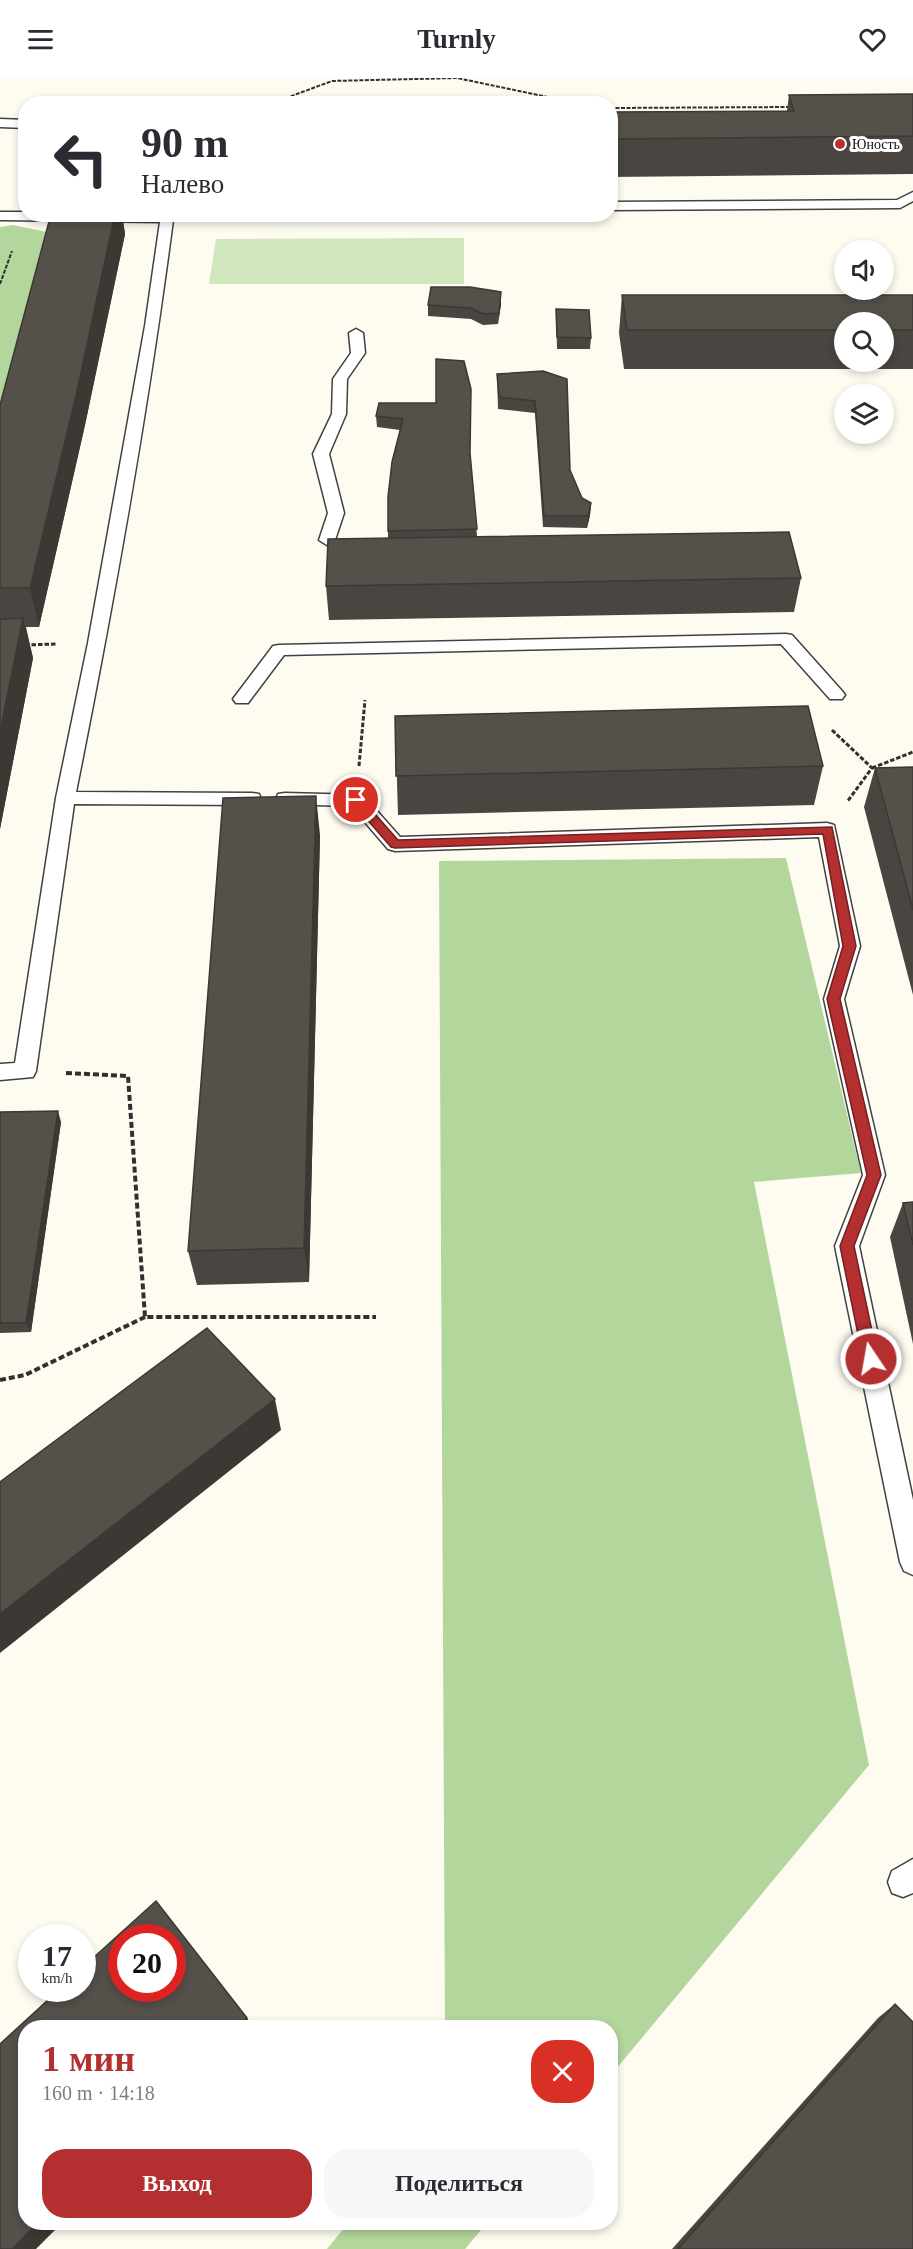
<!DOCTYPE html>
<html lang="ru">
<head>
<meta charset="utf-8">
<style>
  body { margin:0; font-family:"Times New Roman",serif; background:#f7f7f7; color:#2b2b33; height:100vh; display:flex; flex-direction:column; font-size:22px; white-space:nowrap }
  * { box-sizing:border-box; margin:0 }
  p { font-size:20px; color:#7c7c81 }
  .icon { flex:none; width:33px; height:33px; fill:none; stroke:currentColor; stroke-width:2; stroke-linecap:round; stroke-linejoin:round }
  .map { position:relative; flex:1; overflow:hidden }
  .side { position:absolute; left:18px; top:1942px; width:600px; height:210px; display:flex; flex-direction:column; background:#fff; border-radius:24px; box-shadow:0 3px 9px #0003 }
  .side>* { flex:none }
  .top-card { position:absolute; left:18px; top:18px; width:600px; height:126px; border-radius:24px; box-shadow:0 3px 9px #0003; background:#fff; color:#2b2b33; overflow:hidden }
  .tools { position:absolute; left:834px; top:162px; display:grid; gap:12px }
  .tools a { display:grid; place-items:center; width:60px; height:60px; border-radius:50%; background:#fff; box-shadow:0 3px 9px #0003; font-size:30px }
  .speed { position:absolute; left:18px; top:1846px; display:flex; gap:12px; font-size:30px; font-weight:700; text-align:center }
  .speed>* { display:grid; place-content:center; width:78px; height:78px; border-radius:50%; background:#fff; box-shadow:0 3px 9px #0003; line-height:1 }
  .speed small { font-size:15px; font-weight:400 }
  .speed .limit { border:9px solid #d22; background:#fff; color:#111 }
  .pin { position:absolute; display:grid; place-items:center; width:51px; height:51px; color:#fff; margin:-26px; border:3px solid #fff; border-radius:50%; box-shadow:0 2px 6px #0007 }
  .me { position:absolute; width:66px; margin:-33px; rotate:348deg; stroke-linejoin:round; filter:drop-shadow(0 0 4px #0008) }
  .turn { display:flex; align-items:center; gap:21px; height:126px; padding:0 24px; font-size:27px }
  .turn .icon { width:78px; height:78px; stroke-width:2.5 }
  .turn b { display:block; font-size:42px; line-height:51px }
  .round { display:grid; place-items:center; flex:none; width:63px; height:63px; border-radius:24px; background:#f7f7f7 }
  .head { display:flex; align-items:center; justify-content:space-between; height:102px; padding:0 24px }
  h1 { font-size:36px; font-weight:700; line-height:45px; color:#b43030 }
  .action { display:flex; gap:12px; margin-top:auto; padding:12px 24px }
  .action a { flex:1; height:69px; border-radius:24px; background:#b43030; color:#fff; font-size:24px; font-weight:700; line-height:69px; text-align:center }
  .action a+a { background:#f7f7f7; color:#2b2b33 }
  header { display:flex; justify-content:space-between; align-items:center; height:78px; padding:0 24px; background:#fff; font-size:27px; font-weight:700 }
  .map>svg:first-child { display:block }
  .green { fill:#d0e6bc }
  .forest { fill:#b3d69d }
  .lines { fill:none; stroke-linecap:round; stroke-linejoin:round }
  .lane-casing { stroke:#414141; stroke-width:3 }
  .path-far2 { stroke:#303030; stroke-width:2; stroke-dasharray:4 1.5; stroke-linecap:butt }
  .path-far1 { stroke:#303030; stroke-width:3; stroke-dasharray:4.5 2; stroke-linecap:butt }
  .path { stroke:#303030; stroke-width:4; stroke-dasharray:6 3; stroke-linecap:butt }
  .lane { fill:#fff; fill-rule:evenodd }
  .wall { fill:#4a4540; fill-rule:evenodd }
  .shaded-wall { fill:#3c3834 }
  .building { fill:#56504b; stroke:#3c3834; stroke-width:1.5; fill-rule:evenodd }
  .route { fill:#b43030; stroke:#751f1f; stroke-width:1.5 }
  .poi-dot { fill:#b43030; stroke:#fff; stroke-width:2 }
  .labels { text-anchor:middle; stroke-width:6; stroke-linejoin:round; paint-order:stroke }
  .far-poi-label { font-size:14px; fill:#0e0e0e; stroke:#fff; text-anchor:start }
</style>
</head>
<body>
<header><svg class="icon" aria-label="menu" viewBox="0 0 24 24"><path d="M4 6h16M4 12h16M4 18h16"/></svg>Turnly<svg class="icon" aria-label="heart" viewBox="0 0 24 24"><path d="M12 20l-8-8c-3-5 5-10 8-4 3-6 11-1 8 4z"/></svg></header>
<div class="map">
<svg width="913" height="2171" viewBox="0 0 913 2171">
  <rect width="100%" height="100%" fill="#fefcf0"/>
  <path class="green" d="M464 160V206H209L216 161Z"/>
  <g class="forest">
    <path d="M13 147 47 154 0 328V149Z"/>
    <path d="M786 780 861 1095 754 1104 869 1687 611 1997 610 1950H445L439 783Z"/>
    <path d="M348 2145H487L465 2171H327Z"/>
  </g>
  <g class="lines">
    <g class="lane-casing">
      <g id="lane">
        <path d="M0 41 26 42V50L0 49Z"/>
        <path d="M913 114V123L900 130 610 132V124L897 122Z"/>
        <path d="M0 134H26V136H184L173 142C148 334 114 524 76 714L252 715 259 716 261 721 259 726 252 727 74 726 36 993 33 999 0 1002V986L15 985 56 720 88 565 145 248 160 144 0 142Z"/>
        <path d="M356 251 363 255 365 275 347 301 346 336 329 376 344 435 335 462 327 467 319 462 328 435 313 376 332 336 333 301 351 275 349 255Z"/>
        <path d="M786 556 792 557 842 613 845 617 842 621H830L781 566 284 577 248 625H236L233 621 273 568 279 567Z"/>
        <path d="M285 715 363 717 400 759 827 745 834 747 860 868 844 921 885 1097 859 1168 913 1422V1497L904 1493 900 1484 835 1168 863 1097 824 921 840 868 819 759 395 773 388 771 351 728 278 726 276 721 278 716Z"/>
        <path d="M913 1781V1815L903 1819 892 1815 888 1804 892 1793Z"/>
      </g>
    </g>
    <g class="path-far2">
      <path d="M270 26 332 3 457 0 581 26"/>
      <path d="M610 30 792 29"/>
      <path d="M0 206 12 173"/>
    </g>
    <g class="path-far1">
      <path d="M25 567 56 566"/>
      <path d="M832 652 872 690 847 724"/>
      <path d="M359 688 365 622"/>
      <path d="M872 690 913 674"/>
    </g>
    <g class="path">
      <path d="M66 995 128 998 145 1239H376"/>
      <path d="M0 1302 25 1297 145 1239"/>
    </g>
    <use href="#lane" class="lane"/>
  </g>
  <g class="wall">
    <path d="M913 16V96L610 99V34L787 33 789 17Z"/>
    <path d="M51 136H122L125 156 85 347 39 549H26L33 580 0 751V327Z"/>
    <path d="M501 214V226L498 246 483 247 471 241 428 238V227Z"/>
    <path d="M622 217H913V291H624L619 255ZM844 244H884V284H844Z"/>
    <path d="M556 231 591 260 590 271H557Z"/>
    <path d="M543 293 570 392 582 420 591 425 590 437 587 450 543 449 535 335 498 331 497 296Z"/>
    <path d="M379 325 470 376 477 458 801 500 794 534 329 542 326 508 388 460V419L400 352 377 349 376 338Z"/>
    <path d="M395 638 823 688 814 727 398 737Z"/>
    <path d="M913 689V917L864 729 875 690Z"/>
    <path d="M320 757 309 1204 197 1207 188 1173Z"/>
    <path d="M0 1034 61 1044 31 1254 0 1255Z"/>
    <path d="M913 1124V1266L890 1159 903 1125Z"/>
    <path d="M895 1926 913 2171H672L878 1940Z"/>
  </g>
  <g class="shaded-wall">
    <path d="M115 136H122L125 156 85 347 39 549 30 510Z"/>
    <path d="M501 214V226L498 246 499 235Z"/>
    <path d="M591 425 590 437 587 450 588 438Z"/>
    <path d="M23 540 33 580 0 751V654Z"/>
    <path d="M316 718 320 757 309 1204 304 1170Z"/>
    <path d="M58 1033 61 1044 31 1254 26 1245Z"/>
    <path d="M275 1321 281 1352 0 1575V1536Z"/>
    <path d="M247 1940 254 1950H237Z"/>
    <path d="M38 2145H62L36 2171H12Z"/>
  </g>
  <g class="building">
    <path d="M913 16V58L610 61V34L794 33 789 17Z"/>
    <path d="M51 136H115L78 309 30 510H0V327Z"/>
    <path d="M431 209H470L501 214 499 235 483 236 471 230 428 227Z"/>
    <path d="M622 217H913V252H884V244H844V252H627Z"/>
    <path d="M556 231 589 232 591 260 557 259Z"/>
    <path d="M436 281 464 283 471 311 470 375 477 451 388 453V419L392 384 403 341 376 338 379 325H436Z"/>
    <path d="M543 293 567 301 570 392 582 420 591 425 588 438H544L535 323 499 319 497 296Z"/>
    <path d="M789 454 801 500 326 508 328 461Z"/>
    <path d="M23 540 0 654V541Z"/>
    <path d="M808 628 823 688 396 698 395 638Z"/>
    <path d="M913 689V832L875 690Z"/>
    <path d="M316 718 304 1170 188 1173 223 720Z"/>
    <path d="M58 1033 26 1245H0V1034Z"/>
    <path d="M913 1124V1167L903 1125Z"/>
    <path d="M207 1250 275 1321 0 1536V1404Z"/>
    <path d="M156 1823 247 1940 237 1950H26V2145H38L12 2171H0V1966L60 1911H82V1890ZM122 1860H172V1911H122Z"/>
    <path d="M895 1926 913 1944V2171H678Z"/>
  </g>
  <path class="route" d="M356 718 360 719 398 762 832 749 856 868 840 921 881 1097 854 1168 878 1281 876 1286 871 1288 866 1286 863 1281 840 1168 867 1097 827 921 843 868 823 756 395 770 391 769 352 724 351 722Z"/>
  <circle class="poi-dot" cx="840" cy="66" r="6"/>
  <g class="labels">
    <g class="far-poi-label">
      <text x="852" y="71">Юность</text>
    </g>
  </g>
</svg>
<div class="tools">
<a><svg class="icon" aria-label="sound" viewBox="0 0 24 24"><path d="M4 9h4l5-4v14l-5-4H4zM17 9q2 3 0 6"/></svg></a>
<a><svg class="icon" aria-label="search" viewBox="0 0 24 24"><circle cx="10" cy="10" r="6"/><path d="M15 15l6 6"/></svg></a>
<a><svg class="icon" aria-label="layers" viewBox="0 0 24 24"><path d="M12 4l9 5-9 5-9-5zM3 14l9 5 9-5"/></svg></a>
</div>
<div class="speed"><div>17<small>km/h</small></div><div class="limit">20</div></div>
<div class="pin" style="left:356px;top:722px;background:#d93025"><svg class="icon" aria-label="arrive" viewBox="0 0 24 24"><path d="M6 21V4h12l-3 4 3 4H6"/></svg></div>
<svg class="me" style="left:871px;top:1281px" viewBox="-20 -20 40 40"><circle r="17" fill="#b43030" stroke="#fff" stroke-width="3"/><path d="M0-11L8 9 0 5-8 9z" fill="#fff"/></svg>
<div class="top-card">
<div class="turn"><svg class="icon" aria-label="left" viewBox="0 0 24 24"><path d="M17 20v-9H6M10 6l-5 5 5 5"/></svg><div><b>90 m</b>Налево</div></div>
</div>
<section class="side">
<div class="head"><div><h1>1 мин</h1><p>160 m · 14:18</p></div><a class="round" style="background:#d93025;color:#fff"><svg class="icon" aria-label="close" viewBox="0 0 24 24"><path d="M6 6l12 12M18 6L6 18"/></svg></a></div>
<div class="action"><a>Выход</a><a>Поделиться</a></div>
</section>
</div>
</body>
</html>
